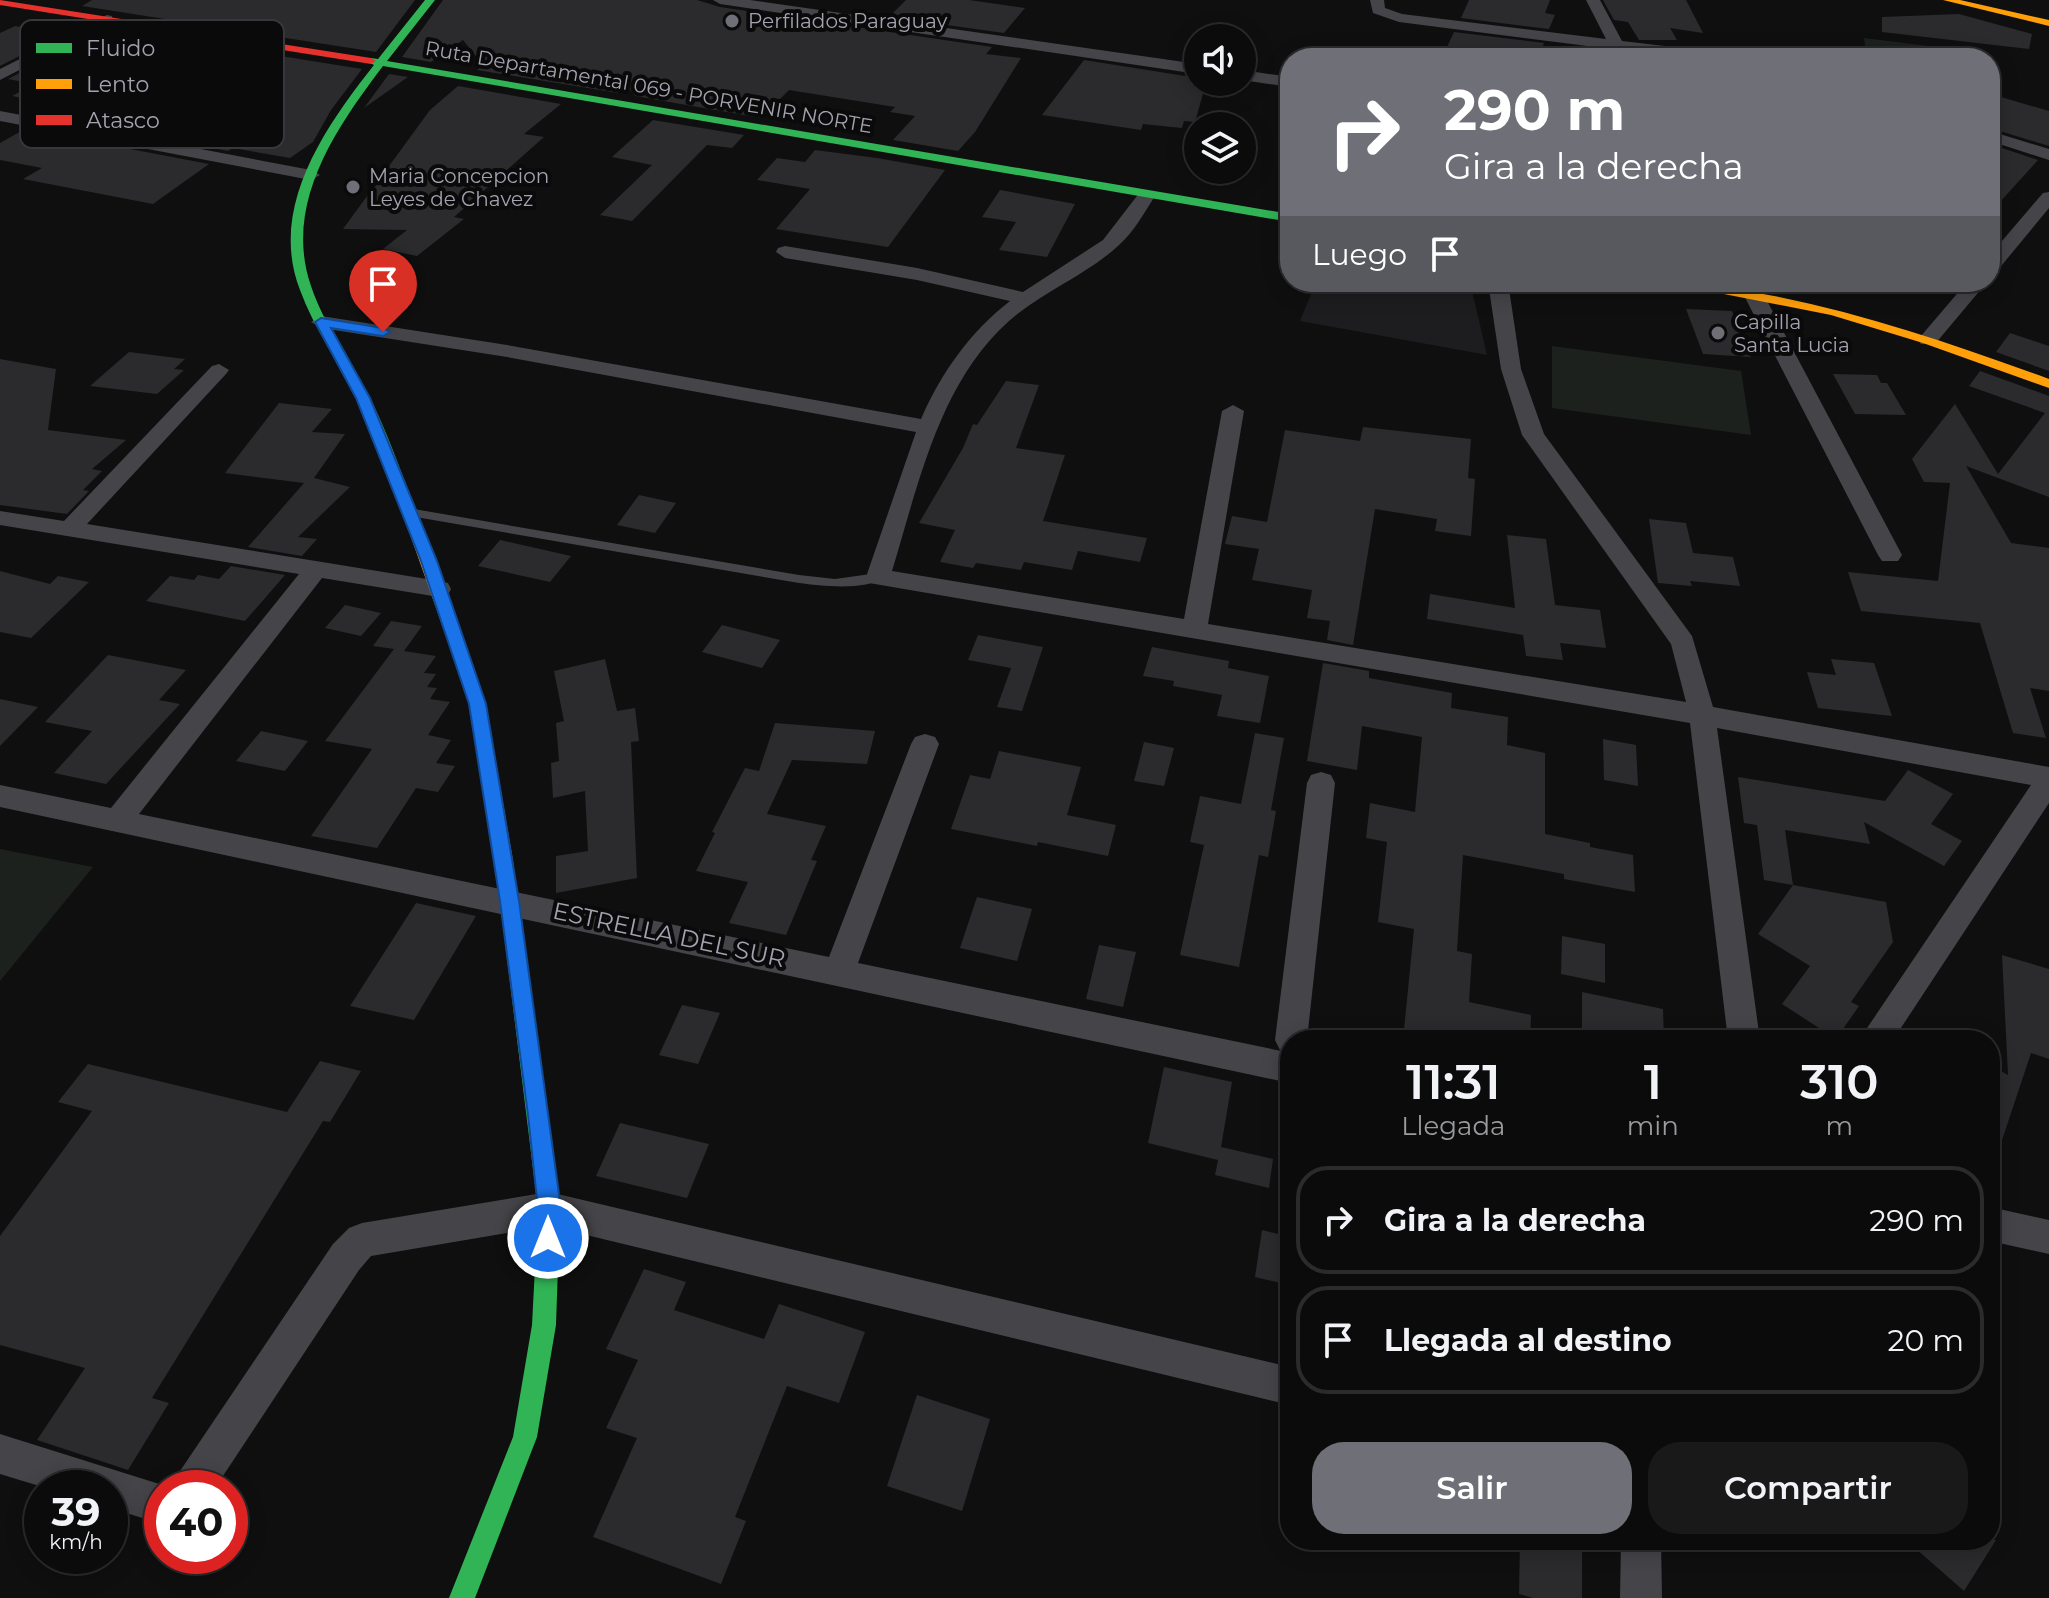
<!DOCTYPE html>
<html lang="es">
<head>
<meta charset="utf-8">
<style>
  body { margin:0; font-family:Montserrat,sans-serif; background:#19191a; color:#f1f3f6; height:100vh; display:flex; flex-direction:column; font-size:30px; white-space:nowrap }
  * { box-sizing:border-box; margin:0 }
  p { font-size:26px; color:#9a9b9d }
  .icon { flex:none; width:44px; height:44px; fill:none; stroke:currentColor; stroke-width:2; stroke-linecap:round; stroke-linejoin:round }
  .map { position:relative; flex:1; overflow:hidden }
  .panel { position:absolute; left:1280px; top:1030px; width:720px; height:520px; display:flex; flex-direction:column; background:#0b0b0c; border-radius:32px; box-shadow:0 4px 20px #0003,0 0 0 2px #2b2b2d }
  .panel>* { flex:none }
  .banner { position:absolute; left:1280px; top:48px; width:720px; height:244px; border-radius:32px; box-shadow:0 4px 20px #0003,0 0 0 2px #2b2b2d; background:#6f6f77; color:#fff; overflow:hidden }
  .controls { position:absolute; left:1184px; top:24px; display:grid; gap:16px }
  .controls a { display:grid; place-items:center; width:72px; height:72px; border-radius:50%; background:#0b0b0c; box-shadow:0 4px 20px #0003,0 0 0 2px #2b2b2d; font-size:40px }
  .speed { position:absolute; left:24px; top:1470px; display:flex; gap:16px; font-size:40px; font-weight:700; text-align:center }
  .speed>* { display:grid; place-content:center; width:104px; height:104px; border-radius:50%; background:#0b0b0c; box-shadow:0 4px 20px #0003,0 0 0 2px #2b2b2d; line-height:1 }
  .speed small { font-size:20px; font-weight:400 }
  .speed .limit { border:12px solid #d22; background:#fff; color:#111 }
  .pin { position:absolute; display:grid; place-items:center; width:68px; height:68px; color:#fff; margin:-82px -34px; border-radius:50% 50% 50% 0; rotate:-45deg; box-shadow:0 0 8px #0007 }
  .pin .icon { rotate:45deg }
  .me { position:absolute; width:88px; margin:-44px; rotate:0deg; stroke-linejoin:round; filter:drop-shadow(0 0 6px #0008) }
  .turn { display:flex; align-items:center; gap:28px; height:168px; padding:0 32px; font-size:36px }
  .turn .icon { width:104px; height:104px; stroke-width:2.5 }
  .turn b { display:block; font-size:56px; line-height:68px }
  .then { display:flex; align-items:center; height:76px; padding:0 32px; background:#0003; gap:16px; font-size:30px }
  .eta { display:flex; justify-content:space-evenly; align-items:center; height:136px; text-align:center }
  .eta b { font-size:48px; font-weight:600; line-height:56px }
  .primary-button { display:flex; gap:16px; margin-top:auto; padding:16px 32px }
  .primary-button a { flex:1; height:92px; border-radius:32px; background:#6f6f77; color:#fff; font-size:32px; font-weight:600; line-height:92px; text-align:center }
  .primary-button a+a { background:#19191a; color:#f1f3f6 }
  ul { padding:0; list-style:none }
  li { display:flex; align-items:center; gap:24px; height:108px; margin:0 16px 12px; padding:0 16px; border:4px solid #2b2b2d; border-radius:32px }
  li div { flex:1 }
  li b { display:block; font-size:30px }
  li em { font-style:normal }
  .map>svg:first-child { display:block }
  .built { fill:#1d1c1e }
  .green { fill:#1c211e }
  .building { fill:#2b2b2d }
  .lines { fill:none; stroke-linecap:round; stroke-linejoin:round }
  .lane { fill:#454549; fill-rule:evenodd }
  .street { fill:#454549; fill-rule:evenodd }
  .fast { fill:#30b455; fill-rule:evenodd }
  .slow { fill:#ff9f0a; fill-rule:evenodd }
  .jam { fill:#e5322d; fill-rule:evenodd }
  .route { fill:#1a73e8; stroke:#114b97; stroke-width:2 }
  .poi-dot { fill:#6f6f77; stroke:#0a0a0b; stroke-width:3 }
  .labels { text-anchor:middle; stroke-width:8; stroke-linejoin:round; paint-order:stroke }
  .far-poi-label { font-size:20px; fill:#a2a3af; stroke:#0a0a0b; text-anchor:start }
  .far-street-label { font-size:20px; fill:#a2a3af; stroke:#0a0a0b }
  .street-label { font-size:24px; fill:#a2a3af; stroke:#0a0a0b }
  .key { fill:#0a0a0b; stroke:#38383c; stroke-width:2 }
  .key-label { font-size:22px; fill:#a2a3af }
</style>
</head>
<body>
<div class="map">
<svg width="2049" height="1598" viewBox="0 0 2049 1598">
  <rect width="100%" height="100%" fill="#0f0f10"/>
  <path class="built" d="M1316 282H1470L1487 355 1300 321Z"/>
  <g class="green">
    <path d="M1864 38 1986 53 1988 58H1867Z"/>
    <path d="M1552 346 1741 371 1751 435 1552 408Z"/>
    <path d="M0 849 93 867 0 981Z"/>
  </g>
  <g class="building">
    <path d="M92 0H415L376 52 82 6Z"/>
    <path d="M443 0H697L720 7 992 47 986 54 1021 58 975 132 958 151 893 140 915 116 890 112 895 107 789 90 761 118 635 96 627 86 618 93 477 70 483 65 463 40 431 62 402 57Z"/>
    <path d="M906 0H969L1025 8 1004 33 889 17Z"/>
    <path d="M1469 0H1550L1545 13 1555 15 1549 29 1461 18Z"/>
    <path d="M1603 0H1686L1703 33 1670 28 1677 40H1639L1628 22 1614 20Z"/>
    <path d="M1959 14 2032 34 2029 49 1882 32V17Z"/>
    <path d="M54 20 82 24 0 66V33L15 26 34 29Z"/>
    <path d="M107 28 362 69 331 110 313 142 290 158 233 148 228 151 22 110 30 106 22 104 33 100 12 96 34 84 8 79Z"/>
    <path d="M1454 32 1544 43 1538 58H1442Z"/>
    <path d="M1084 60 1198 78V83H1206L1195 122 1184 121 1182 128 1143 124 1141 130 1042 115Z"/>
    <path d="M389 74 408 77 364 108Z"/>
    <path d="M458 86 561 104 524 134 544 137 454 217 464 219 417 256 383 249 407 230 343 229 430 110Z"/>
    <path d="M2001 97 2049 111V146L1990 128V108Z"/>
    <path d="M653 120 744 135 732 148 707 145 632 221 600 215 652 165 612 157Z"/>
    <path d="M25 129 209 164 153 204 23 179 42 168 0 160V143Z"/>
    <path d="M1990 144 2038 160 1990 213Z"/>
    <path d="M815 150 877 158 945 170 888 247 776 229 810 189 757 180 777 158 805 162Z"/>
    <path d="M1000 190 1075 204 1047 257 999 250 1016 222 982 217Z"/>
    <path d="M1686 309 1732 311 1751 357 1703 354Z"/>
    <path d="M2010 333 2049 346V371L1996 352Z"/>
    <path d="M129 352 185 359 174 369 184 370 157 394 90 386Z"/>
    <path d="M0 359 56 369 48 430 126 440 92 469 102 471 83 490 89 491 67 514 0 505Z"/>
    <path d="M1980 371 2049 396V497L1966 466 2011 543 2049 548V691L2030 688 2046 738 2013 733 1980 623 1861 611 1848 572 1938 581 1950 483 1924 482 1912 459 1955 404 1998 474 2045 413 1969 386Z"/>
    <path d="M1833 374 1877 375 1881 383H1887L1906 415 1855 414Z"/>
    <path d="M1006 381 1039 385 1016 448 1065 455 1043 521 1147 538 1140 562 1078 551 1072 570 1024 562 1021 570 976 563 973 568 940 562 955 530 919 523 963 448 973 424 977 425Z"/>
    <path d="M279 403 332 409 312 432 345 434 314 478 350 487 298 537 317 539 302 556 248 547 304 483 225 473Z"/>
    <path d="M1363 427 1471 439 1468 478 1475 479 1471 536 1435 531 1437 519 1375 509 1353 645 1327 640 1330 621 1307 618 1312 590 1252 580 1259 549 1225 544 1232 516 1267 522 1285 430 1360 441Z"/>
    <path d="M639 495 676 503 655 533 617 525Z"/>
    <path d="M1649 519 1686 523 1693 553 1733 557 1740 586 1690 581 1692 586 1658 583Z"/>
    <path d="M1507 535 1546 539 1555 605 1600 610 1606 648 1560 643 1563 660 1526 656 1523 635 1427 619 1430 594 1515 608Z"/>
    <path d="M500 540 571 556 550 582 478 566Z"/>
    <path d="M231 566 285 575 245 621 146 601 170 576 194 580 198 575 219 579Z"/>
    <path d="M0 571 50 584 58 576 89 582 31 638 0 632Z"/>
    <path d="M345 605 381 613 361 636 325 628Z"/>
    <path d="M391 621 422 626 404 651 436 656 424 673 436 674 427 687 437 688 430 699 450 702 428 735 451 740 436 763 455 766 438 792 416 788 377 848 311 836 372 749 325 741 394 649 373 646Z"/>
    <path d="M722 625 780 640 762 668 702 652Z"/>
    <path d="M978 635 1043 647 1022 711 997 707 1011 668 968 660Z"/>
    <path d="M1152 647 1229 661 1228 668 1269 676 1260 723 1217 716 1222 695 1173 686 1174 681 1143 676Z"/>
    <path d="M108 655 186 670 159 700 180 704 106 784 54 773 92 731 45 722Z"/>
    <path d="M605 659 617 711 635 708 639 741 631 742 637 878 556 893V856L588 851 585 791 553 798 551 763 559 761 556 723 564 721 554 671Z"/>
    <path d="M1831 659 1874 663 1892 716 1818 708 1807 672 1836 675Z"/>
    <path d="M1323 663 1369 671V678L1452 693 1451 708 1508 717 1507 745 1545 753V834L1590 843V847L1633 855 1635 892 1564 879V874L1463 855 1457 951 1472 954 1469 1002 1531 1015 1530 1040H1403L1414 929 1378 922 1387 842 1366 838 1370 803 1415 812 1422 737 1362 726 1357 770 1307 761Z"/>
    <path d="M0 699 38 707 0 746Z"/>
    <path d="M775 723 875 731 867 764 792 760 767 814 826 826 811 860 817 861 786 935 729 923 748 882 696 871 715 833 712 832 745 768 759 771Z"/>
    <path d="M261 731 308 741 285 771 236 761Z"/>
    <path d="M1255 733 1284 738 1271 810 1276 811 1268 857 1259 855 1239 967 1180 955 1204 845 1190 842 1200 796 1241 804Z"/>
    <path d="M1603 739 1636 745 1638 786 1604 780Z"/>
    <path d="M1144 742 1174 748 1164 786 1134 781Z"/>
    <path d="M999 751 1081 767 1067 815 1116 825 1108 856 1038 842 1037 846 951 829 970 775 990 779Z"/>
    <path d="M1908 770 1953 794 1931 824 1962 841 1944 866 1864 822 1870 844 1785 830 1793 885 1886 902 1893 942 1851 1002 1859 1006 1836 1039 1782 1004 1810 966 1758 934 1793 885 1764 880 1757 825 1744 823 1738 777 1885 801Z"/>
    <path d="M977 897 1032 909 1017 961 960 948Z"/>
    <path d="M416 903 476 916 414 1020 350 1006Z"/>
    <path d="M1562 936 1605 944V983L1561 974Z"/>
    <path d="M1099 945 1136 952 1123 1007 1086 999Z"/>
    <path d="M2002 955 2049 969V1059L2031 1053 1995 1161H1990V1065L2008 1075Z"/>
    <path d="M1582 992 1663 1009 1664 1040H1608L1582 1034Z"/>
    <path d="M682 1005 720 1013 698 1064 659 1055Z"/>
    <path d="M320 1061 361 1071 330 1122 323 1121 152 1398 169 1403 128 1470 37 1440 85 1368 0 1345V1236L92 1111 58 1102 88 1064 287 1112Z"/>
    <path d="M1164 1067 1232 1082 1221 1147 1273 1159 1269 1188 1215 1175 1218 1160 1148 1143Z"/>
    <path d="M620 1123 709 1144 687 1198 596 1176Z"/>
    <path d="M1262 1230 1290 1237V1285L1255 1277Z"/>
    <path d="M644 1269 686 1282 674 1310 764 1339 779 1304 865 1332 839 1403 787 1386 735 1517 746 1521 721 1584 593 1537 637 1438 606 1428 638 1360 606 1349Z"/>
    <path d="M917 1395 990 1419 962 1511 887 1486Z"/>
    <path d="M1520 1540H1582V1598H1533L1519 1594Z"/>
    <path d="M1906 1540H1996L1964 1591Z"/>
  </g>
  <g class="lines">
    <path class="lane" d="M408 508 799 575 835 579 878 573 884 577C866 591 822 586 799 583L404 515 402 512Z"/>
    <g class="street">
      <path d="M713 0H750L1198 64V74L720 4Z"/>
      <path d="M1370 0H1384L1385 8 1402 14 1606 39 1586 0H1600L1622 41 1725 53 1733 58H1687L1627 51 1630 58H1616L1611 49 1399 22 1373 13Z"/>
      <path d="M107 15 112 16V22L0 80V69Z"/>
      <path d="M1242 70 1290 77V87L1242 80Z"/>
      <path d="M0 111 311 170 320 175 311 180 0 121Z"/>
      <path d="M1990 131 2049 149V160L1990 141Z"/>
      <path d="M1146 191 1155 196C1144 213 1134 232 1119 245 1087 275 1043 291 1009 321 939 383 918 486 892 571L1184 619 1222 411 1233 405 1244 411 1208 624 1686 702 1671 644 1522 435 1501 369 1488 282H1508L1521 369 1544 434 1692 636 1713 707 2049 767V803L1893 1040H1859L2031 785 1717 728 1760 1040H1728L1690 723 869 583 866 577 916 432 507 357 321 328 311 322 321 316 507 345 921 419C941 373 970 332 1010 301L917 280 785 258 776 252 778 248 785 246 917 268 1023 292 1103 240 1140 192Z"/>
      <path d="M2049 192V208L1997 271 1990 273V255L2043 193Z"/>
      <path d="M1737 282H1757L1902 555 1898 561H1882L1878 555Z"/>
      <path d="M1967 282H1987L1935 344H1921L1918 340 1921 336Z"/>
      <path d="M219 364 229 370 226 374 87 524 439 581 448 583 451 589 448 595 439 597 322 578 139 814 829 957 911 744 915 737 925 734 935 737 939 744 858 963 1286 1052 1280 1050 1275 1040 1307 783 1311 775 1321 772 1331 775 1335 783 1307 1040H1290V1083L0 807V785L111 808 299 574 0 525V511L64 521 212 366Z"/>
      <path d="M549 1192 1290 1367V1405L549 1226 371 1256 359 1270 215 1488H172L178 1474 333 1244 349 1228 362 1223Z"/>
      <path d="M1990 1207 2049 1220V1254L1990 1241Z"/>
      <path d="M0 1434 172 1488H162V1524L110 1508V1488H46L0 1474Z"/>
      <path d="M1621 1540H1661L1662 1598H1620Z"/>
    </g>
    <g class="fast">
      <path d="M425 0H435L387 61 1290 214V222L383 66C335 129 283 205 311 286 324 325 349 358 368 394 389 435 404 480 420 523L413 528 406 523C390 481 376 438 356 398 339 362 314 329 300 290 268 208 325 127 374 65L366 61 371 58 378 59Z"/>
      <path d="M504 853 511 856 513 861 560 1209 556 1325 537 1437 475 1598H449L513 1437 532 1325 538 1209 495 861 497 856Z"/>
    </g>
    <g class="slow">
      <path d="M1943 0H1960L2049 20V26Z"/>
      <path d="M1677 282C1710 282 1741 290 1774 296 1869 315 1958 346 2049 379V388L1923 343 1831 315 1683 286Z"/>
      <path d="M413 518 420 523 486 704 513 861 511 866H497L495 861 470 704 406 523Z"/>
    </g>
    <path class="jam" d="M0 0 371 58 376 61 371 64 0 5Z"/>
  </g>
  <path class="route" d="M321 318 383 328 390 332 383 336 331 328 370 398 437 561 486 704 519 901 561 1209 556 1246 548 1249 540 1246 536 1238 538 1209 528 1115 500 901 469 704 421 561 356 398 315 322Z"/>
  <g class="poi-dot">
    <circle cx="732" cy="21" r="8"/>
    <circle cx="353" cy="187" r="8"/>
    <circle cx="1718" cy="333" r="8"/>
  </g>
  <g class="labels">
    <g class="far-poi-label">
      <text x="748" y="28">Perfilados Paraguay</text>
      <text x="369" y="183">Maria Concepcion<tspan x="369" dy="23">Leyes de Chavez</tspan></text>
      <text x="1734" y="329">Capilla<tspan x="1734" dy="23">Santa Lucia</tspan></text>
    </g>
    <g class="far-street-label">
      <text transform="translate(649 87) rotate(10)" y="7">Ruta Departamental 069 - PORVENIR NORTE</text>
    </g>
    <g class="street-label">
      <text transform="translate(669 935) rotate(12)" y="8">ESTRELLA DEL SUR</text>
    </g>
  </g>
  <rect x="20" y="20" width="264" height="128" rx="12" class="key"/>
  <rect x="36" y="43" width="36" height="10" fill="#30b455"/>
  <rect x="36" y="79" width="36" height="10" fill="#ff9f0a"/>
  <rect x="36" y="115" width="36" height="10" fill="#e5322d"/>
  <g class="key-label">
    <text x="86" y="56">Fluido</text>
    <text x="86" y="92">Lento</text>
    <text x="86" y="128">Atasco</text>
  </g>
</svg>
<div class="controls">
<a><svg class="icon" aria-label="sound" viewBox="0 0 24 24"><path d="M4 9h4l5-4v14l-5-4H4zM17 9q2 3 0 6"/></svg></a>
<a><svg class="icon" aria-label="layers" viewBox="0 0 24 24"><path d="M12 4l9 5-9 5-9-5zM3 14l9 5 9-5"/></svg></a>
</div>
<div class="speed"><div>39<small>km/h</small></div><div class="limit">40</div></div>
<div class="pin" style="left:383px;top:332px;background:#d93025"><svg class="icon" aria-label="arrive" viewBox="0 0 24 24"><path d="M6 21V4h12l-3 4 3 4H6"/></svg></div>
<svg class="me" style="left:548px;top:1238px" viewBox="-20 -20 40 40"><circle r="17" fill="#1a73e8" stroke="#fff" stroke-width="3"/><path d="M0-11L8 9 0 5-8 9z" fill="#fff"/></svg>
<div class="banner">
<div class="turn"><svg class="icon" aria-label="right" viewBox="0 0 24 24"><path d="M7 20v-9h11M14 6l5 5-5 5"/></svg><div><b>290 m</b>Gira a la derecha</div></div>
<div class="then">Luego<svg class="icon" aria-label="arrive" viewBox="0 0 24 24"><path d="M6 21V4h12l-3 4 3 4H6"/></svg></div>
</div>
<section class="panel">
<div class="eta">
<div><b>11:31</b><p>Llegada</p></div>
<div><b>1</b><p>min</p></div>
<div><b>310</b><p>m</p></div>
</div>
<ul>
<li><svg class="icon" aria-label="right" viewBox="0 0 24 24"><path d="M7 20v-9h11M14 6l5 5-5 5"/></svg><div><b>Gira a la derecha</b></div><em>290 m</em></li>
<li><svg class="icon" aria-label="arrive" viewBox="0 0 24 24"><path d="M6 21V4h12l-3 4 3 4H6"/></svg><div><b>Llegada al destino</b></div><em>20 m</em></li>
</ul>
<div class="primary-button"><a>Salir</a><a>Compartir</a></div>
</section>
</div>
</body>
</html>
